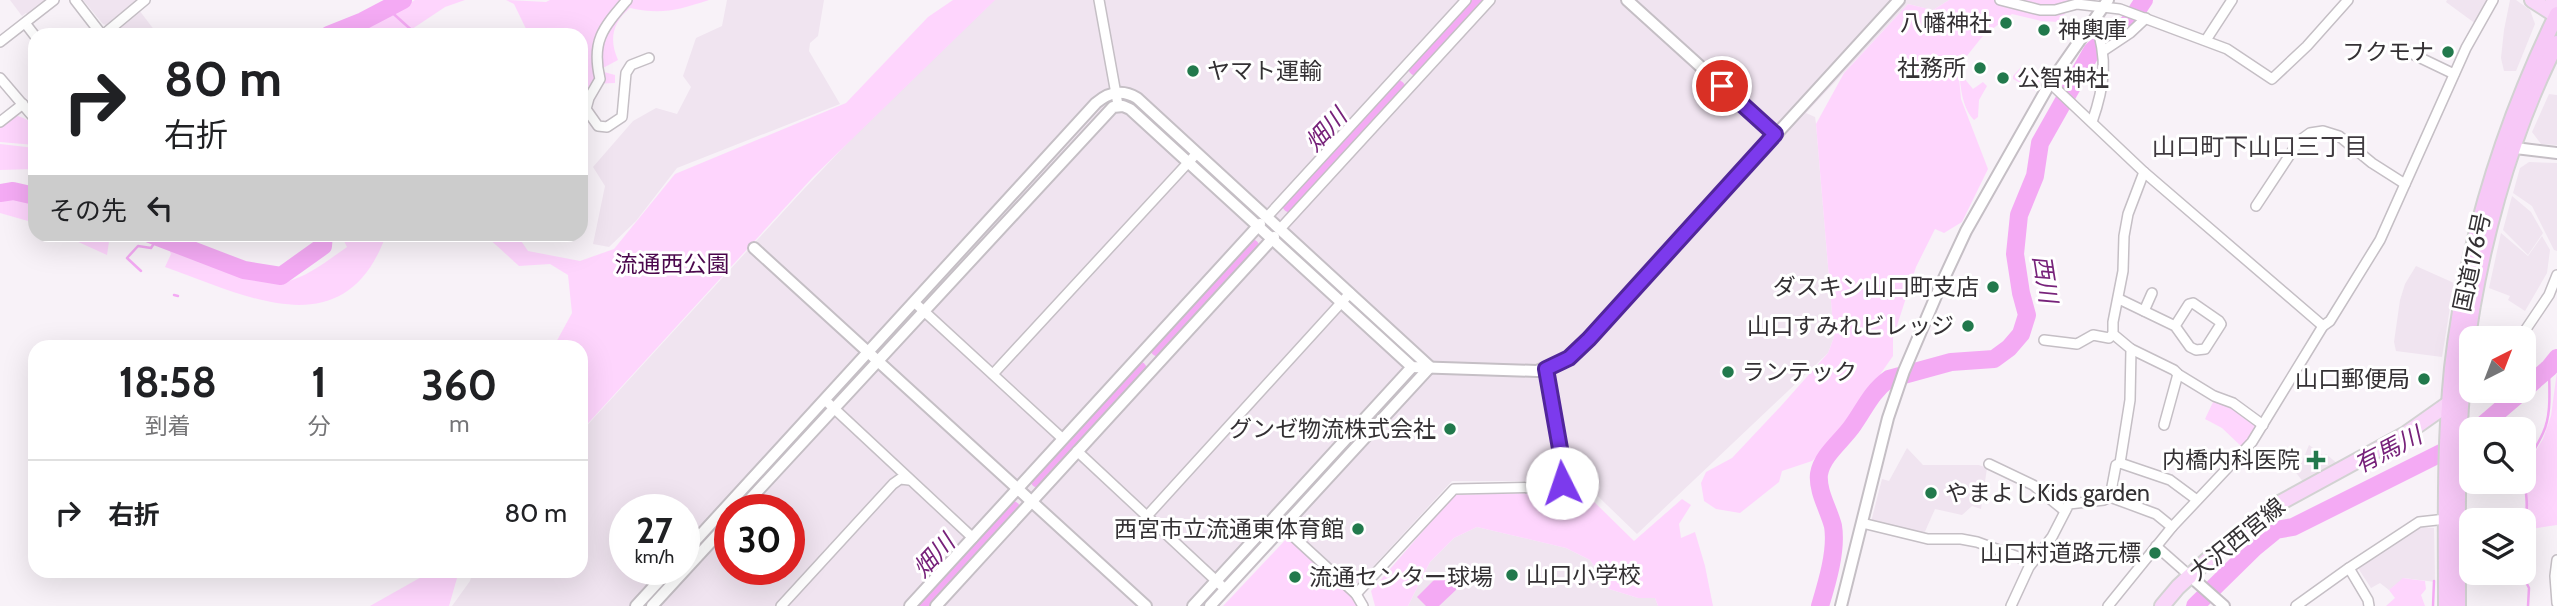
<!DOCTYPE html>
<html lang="ja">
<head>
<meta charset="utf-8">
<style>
  body { margin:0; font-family:Cabin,"Noto Sans JP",sans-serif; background:#f2f2f2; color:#202124; height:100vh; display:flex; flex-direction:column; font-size:26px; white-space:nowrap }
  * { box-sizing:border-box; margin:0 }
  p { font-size:23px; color:#757577 }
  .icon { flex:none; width:38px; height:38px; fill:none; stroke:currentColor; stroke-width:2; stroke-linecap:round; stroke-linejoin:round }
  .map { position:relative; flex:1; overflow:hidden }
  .sheet { position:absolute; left:28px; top:340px; width:560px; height:238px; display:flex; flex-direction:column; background:#fff; border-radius:21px; box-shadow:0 7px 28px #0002 }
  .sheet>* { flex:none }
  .guide { position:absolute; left:28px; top:28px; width:560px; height:214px; border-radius:21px; box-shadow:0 7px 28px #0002; background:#fff; color:#202124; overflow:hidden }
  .needle { width:46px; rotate:42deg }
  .fabs { position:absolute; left:2459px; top:326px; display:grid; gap:14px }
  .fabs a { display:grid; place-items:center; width:77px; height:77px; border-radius:14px; background:#fff; box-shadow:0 7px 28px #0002; font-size:35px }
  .speed { position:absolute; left:609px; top:494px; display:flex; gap:14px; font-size:35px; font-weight:700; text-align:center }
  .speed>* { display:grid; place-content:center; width:91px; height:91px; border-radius:50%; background:#fff; box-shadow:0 7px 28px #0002; line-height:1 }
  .speed small { font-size:18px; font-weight:400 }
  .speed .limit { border:10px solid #d22; background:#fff; color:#111 }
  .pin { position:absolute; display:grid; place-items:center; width:60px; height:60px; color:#fff; margin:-30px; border:4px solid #fff; border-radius:50%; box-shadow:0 2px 7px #0007 }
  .me { position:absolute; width:77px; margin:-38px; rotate:356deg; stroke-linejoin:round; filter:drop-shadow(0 0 5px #0008) }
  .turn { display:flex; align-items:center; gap:24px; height:147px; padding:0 21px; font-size:32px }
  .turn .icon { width:91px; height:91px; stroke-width:2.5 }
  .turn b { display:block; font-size:49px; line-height:60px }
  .then { display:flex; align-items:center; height:66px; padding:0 21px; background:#0003; gap:14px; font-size:26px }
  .eta { display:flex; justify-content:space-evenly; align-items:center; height:119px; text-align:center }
  .eta b { font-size:42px; font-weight:800; line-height:49px }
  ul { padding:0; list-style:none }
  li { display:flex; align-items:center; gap:21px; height:105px; padding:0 21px; border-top:2px solid #e0e0e0 }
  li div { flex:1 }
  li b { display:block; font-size:26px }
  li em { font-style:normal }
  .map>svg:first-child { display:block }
  .built { fill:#f0e4f0; fill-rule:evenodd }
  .green { fill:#fed5fd }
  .water { fill:#f4aaf4 }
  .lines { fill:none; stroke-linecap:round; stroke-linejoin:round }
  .stream { stroke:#f4aaf4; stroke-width:2.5 }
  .river { stroke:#f4aaf4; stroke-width:18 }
  .minor-casing { stroke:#c5bfc5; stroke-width:12 }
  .tertiary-casing { stroke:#c5bfc5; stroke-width:14 }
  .primary-casing { stroke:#d2d2d2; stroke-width:18 }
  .trunk-casing { stroke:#d2d2d2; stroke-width:18 }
  .minor { stroke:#fff; stroke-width:9 }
  .tertiary { stroke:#fff; stroke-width:10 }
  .primary { stroke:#f9d6f9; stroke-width:14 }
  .trunk { stroke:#f7c8f7; stroke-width:14 }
  .route-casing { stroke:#51269a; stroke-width:18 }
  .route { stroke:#7c3aed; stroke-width:12 }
  .poi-dot { fill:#22794c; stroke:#fff; stroke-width:2.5 }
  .labels { text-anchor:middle; stroke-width:6; stroke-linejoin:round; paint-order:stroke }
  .poi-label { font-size:23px; fill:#343134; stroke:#fff; text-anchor:end }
  .street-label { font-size:23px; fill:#343134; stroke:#fff }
  .park-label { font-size:23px; fill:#4a074c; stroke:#fff }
  .water-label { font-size:24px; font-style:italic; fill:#77227a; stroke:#fff }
  .neighbourhood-label { font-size:24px; fill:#403b40; stroke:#fff }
</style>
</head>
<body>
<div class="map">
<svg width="2557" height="606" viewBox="0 0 2557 606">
  <rect width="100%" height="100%" fill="#f8f2f8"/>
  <g class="built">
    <path d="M10 0H47L28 15 26 13 22 16Z"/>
    <path d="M83 0H136L106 25 103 24Z"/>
    <path d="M727 0H824L818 36 810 43 809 51 840 104 677 168 636 221 609 247 593 244 605 186 593 167 633 121 656 108 677 114 691 87 683 76 696 38 722 26Z"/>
    <path d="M992 0H1949L1933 10 1908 4 1806 113 1815 117 1816 124 1834 337 1828 353 1637 534 1577 476 1558 481H1452L1358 583 1349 584 1290 527 1217 606H452L470 581 473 571 581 570V432L803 190 928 58ZM625 509H684V569H625ZM730 509H789V569H730Z"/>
    <path d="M2447 0H2490L2476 24 2446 2Z"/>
    <path d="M2510 0H2516L2530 10 2535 24 2516 71H2504L2501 58 2504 30Z"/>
    <path d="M139 10 158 35H111V31Z"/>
    <path d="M2549 94 2557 95V145L2541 144 2532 132Z"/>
    <path d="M2529 162 2557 163V251L2554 250 2532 206 2513 193 2520 168Z"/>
    <path d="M2512 196 2531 212 2543 233 2528 255 2503 230Z"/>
    <path d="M2501 233 2528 256 2542 236 2550 250 2547 273 2525 311 2508 300 2510 296 2489 288Z"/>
    <path d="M2416 266 2454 283 2442 357 2396 351 2394 342 2400 300 2405 284Z"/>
    <path d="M2309 445 2324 456 2326 454 2339 465 2304 483 2294 470 2302 462Z"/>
    <path d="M1907 448 1923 465H1979L1987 468 1981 509 1972 506 1962 515 1935 509 1923 536 1871 522 1882 479 1889 481Z"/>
    <path d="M1477 527 1566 548 1590 560 1609 589 1638 598H1655L1658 606H1408L1430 562 1454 538Z"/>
    <path d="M2420 527 2434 528 2435 582 2404 578 2389 590 2380 583 2371 588 2358 568Z"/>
  </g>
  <g class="green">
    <path d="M415 0H465L445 7 403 35H339L369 27Z"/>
    <path d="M506 0 546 2 550 0H709C678 10 662 15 630 8 612 23 609 40 618 60L603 68 604 72 615 75V83L591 84 581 97V35H529L514 4Z"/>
    <path d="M953 0H995L813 177 581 431V346H554L572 313 568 275 550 264 519 266 485 235H517L528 251 580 261 614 249 675 174 846 103 928 17Z"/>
    <path d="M1949 0H2075L2059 22 2041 21 2012 14 1982 37 1958 67 1961 99 1988 169 1962 222 1944 233 1935 229 1916 267 1893 338V356L1832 443 1812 461 1782 471 1779 482 1740 513 1716 509 1704 501 1701 483 1706 472 1732 458 1781 406 1828 353 1834 337 1816 124 1844 73 1908 4 1933 10Z"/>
    <path d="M2021 67 2040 80 2035 91 2013 79V76Z"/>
    <path d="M1959 72 1973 89 1983 82 1987 86 1979 100 1978 117 1974 120C1962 107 1961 89 1959 72Z"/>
    <path d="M14 115C34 120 35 126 35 145L0 142V126Z"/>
    <path d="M0 144 35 148V169L0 170Z"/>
    <path d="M0 195H16L35 203V223L0 213Z"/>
    <path d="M63 235H110L107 255Z"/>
    <path d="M341 235H386C345 349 247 296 165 267L171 254 167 245C189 253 268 287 286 282 309 276 328 260 347 247Z"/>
    <path d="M2557 371V525L2531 529 2524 524 2527 465 2543 439 2551 416Z"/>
    <path d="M2214 400 2232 406 2258 426 2242 447 2222 428 2205 419Z"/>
    <path d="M1584 492 1634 541 1682 499 1691 505 1679 524 1681 538 1695 532 1705 566 1713 606H1658L1655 598H1638L1609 589 1590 560 1566 548 1477 527 1454 538 1430 562 1408 606H1375L1371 591 1454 495Z"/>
    <path d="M1289 536 1355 599 1359 606H1223Z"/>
    <path d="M432 571H459L449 606H370Z"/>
    <path d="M2403 578 2425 581 2426 589 2421 595 2425 606H2386L2395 598 2389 590Z"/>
  </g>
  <path class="water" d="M1442 572 1458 588 1439 606H1426L1417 597Z"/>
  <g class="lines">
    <g class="stream">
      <path d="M387 8 417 35"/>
      <path d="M141 271 127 258 138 246 151 248 158 237"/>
      <path d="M174 295 178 296"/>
      <path d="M2523 520C2531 507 2524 492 2525 478 2526 459 2536 449 2543 433 2552 414 2549 389 2549 368"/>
      <path d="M2521 572 2529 588 2528 606"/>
      <path d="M2469 577C2486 586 2497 583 2512 572"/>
      <path d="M2433 606 2434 581"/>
    </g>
    <g class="river">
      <path d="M328 35 363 21 403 0"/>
      <path d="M1417 67 1478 0"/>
      <path d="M0 193 13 191 35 196"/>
      <path d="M1291 204 1397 89"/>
      <path d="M150 234 244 270 281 276 323 246 324 234"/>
      <path d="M1159 348 1251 248"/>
      <path d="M2478 429 2549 368 2557 358"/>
      <path d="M1039 479 1138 370"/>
      <path d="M922 606 1012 510"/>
      <path d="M1820 606C1827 583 1837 550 1833 526 1829 510 1817 491 1819 474 1822 455 1843 440 1853 425 1865 408 1872 391 1889 379L1951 362 1994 359 2009 348 2021 334 2027 315 2021 293 2015 254 2019 215 2035 176 2040 143 2092 51C2099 43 2108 42 2116 36 2129 26 2135 13 2144 0"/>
      <path d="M2195 606 2254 548 2276 530 2293 527 2461 443 2471 434"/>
    </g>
    <g class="minor-casing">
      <g id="minor">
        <path d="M75 0 102 35"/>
        <path d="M627 0C603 28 591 41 600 79L589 98 586 109 598 126 607 127 622 117 626 73 631 65 649 58"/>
        <path d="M1099 0 1118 105"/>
        <path d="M2000 0 2040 10H2055L2077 4 2120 9 2227 49 2272 79 2307 46 2348 0"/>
        <path d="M25 23 35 36"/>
        <path d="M103 35 145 0"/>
        <path d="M2206 40 2232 0"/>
        <path d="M0 42 54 0"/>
        <path d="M2103 51 2130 33 2146 18"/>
        <path d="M2406 51 2454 74"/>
        <path d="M0 78 35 119"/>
        <path d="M2050 83 2144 172 2323 326"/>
        <path d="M0 122 23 104"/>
        <path d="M2092 122C2105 85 2108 59 2095 21"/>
        <path d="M2256 206 2299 141 2310 133 2323 131 2339 136 2372 163 2405 184"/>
        <path d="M1267 217 1466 0"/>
        <path d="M1280 229 1490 0"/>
        <path d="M2119 299 2175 326 2190 347 2196 350 2205 349 2221 324 2219 321 2193 303 2189 304 2175 326"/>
        <path d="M914 302 1063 439"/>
        <path d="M2144 311 2152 293"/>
        <path d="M2520 338 2549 295 2557 275"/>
        <path d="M2044 340 2077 344 2093 335 2109 338 2113 334"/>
        <path d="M2131 349 2174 370 2178 374 2214 396 2233 403 2263 425"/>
        <path d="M993 374 1197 153"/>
        <path d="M825 400 973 538"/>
        <path d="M2164 425 2178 374"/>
        <path d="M1077 451 1225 589"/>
        <path d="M2120 463 2170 480 2197 500"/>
        <path d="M1989 464 2033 485 2065 511"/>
        <path d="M2110 497 2116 465 2120 463 2130 400 2131 349 2113 334V322L2123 271 2124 236 2128 214 2144 172"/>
        <path d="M1147 516 1350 293"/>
        <path d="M1862 523 1928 539H1961L1977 542 2032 562"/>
        <path d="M1283 527 1356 594 1363 606"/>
        <path d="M2156 546 2190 576"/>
        <path d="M2557 560 2555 576 2557 603"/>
        <path d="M2349 568 2368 600 2369 606"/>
        <path d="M1356 594 1454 489 1557 487 1565 477 1546 369"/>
        <path d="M781 606 893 484 900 479 909 480"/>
        <path d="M2011 606 2029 567 2052 537 2069 504 2104 500 2110 497 2156 514 2172 527"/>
        <path d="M2108 606 2172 527 2252 442 2323 326 2330 321 2380 240 2466 48 2493 0"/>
        <path d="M2296 606 2349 568 2419 522 2446 519"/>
      </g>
    </g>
    <g class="tertiary-casing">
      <g id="tertiary">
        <path d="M1627 0 1775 134"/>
        <path d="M2507 147 2557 153"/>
        <path d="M754 248 1146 606"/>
        <path d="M741 509 1113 107 1123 106 1130 109 1412 367 1537 371 1569 358 1589 339 1899 0"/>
        <path d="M684 553 1096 103C1109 92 1122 89 1137 98L1430 367 1210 606"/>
        <path d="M2190 576 2224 606"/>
        <path d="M636 606 670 569"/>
        <path d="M652 606 730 521"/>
        <path d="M910 606 1260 224"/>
        <path d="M936 606 1274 237"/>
        <path d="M1193 606 1412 367"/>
        <path d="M1841 606 1888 418 1904 371 1939 289 1966 231 2050 83 2108 0"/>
      </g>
    </g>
    <g class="primary-casing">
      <g id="primary">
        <path d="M2532 0 2557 16"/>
        <path d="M2553 0 2557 3"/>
        <path d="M2162 606 2178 587 2215 553 2276 505 2404 435 2455 399"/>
      </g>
    </g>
    <g class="trunk-casing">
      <g id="trunk">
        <path d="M2446 606C2446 527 2444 447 2452 368 2466 244 2503 125 2557 14"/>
        <path d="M2458 606C2458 524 2456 442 2465 360 2477 257 2509 136 2557 43"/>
      </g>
    </g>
    <use href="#minor" class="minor"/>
    <use href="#tertiary" class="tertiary"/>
    <use href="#primary" class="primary"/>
    <use href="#trunk" class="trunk"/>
  </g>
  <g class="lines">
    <g class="route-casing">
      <path id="route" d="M1562 483 1565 477 1546 369 1569 358 1589 339 1775 134 1722 86"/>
    </g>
    <use href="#route" class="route"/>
  </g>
  <g class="poi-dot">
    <circle cx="2006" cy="23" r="7"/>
    <circle cx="2044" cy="30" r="7"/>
    <circle cx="2448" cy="52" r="7"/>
    <circle cx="1980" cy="68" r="7"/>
    <circle cx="1193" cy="71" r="7"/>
    <circle cx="2003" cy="78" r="7"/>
    <circle cx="1993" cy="287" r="7"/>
    <circle cx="1968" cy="326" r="7"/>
    <circle cx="1728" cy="372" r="7"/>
    <circle cx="2424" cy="379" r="7"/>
    <circle cx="1450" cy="429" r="7"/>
    <path d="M2312.5 449.5h7v7h7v7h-7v7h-7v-7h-7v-7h7z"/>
    <circle cx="1931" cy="493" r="7"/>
    <circle cx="1358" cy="529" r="7"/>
    <circle cx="2155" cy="553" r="7"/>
    <circle cx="1512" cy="575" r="7"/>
    <circle cx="1295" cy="577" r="7"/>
  </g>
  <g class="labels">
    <g class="poi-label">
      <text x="1992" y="31">八幡神社</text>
      <text x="2058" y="38" text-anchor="start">神輿庫</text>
      <text x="2434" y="60">フクモナ</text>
      <text x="1966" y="76">社務所</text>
      <text x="1207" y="79" text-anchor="start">ヤマト運輸</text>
      <text x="2017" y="86" text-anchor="start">公智神社</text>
      <text x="1979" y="295">ダスキン山口町支店</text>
      <text x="1954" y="334">山口すみれビレッジ</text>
      <text x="1742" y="380" text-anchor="start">ランテック</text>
      <text x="2410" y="387">山口郵便局</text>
      <text x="1436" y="437">グンゼ物流株式会社</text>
      <text x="2300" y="468">内橋内科医院</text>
      <text x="1945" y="501" text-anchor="start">やまよしKids garden</text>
      <text x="1344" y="537">西宮市立流通東体育館</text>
      <text x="2141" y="561">山口村道路元標</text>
      <text x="1526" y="583" text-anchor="start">山口小学校</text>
      <text x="1309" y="585" text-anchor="start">流通センター球場</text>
    </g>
    <g class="street-label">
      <text transform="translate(2472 262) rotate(-78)" y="8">国道176号</text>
      <text transform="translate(2237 539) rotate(-39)" y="8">大沢西宮線</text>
    </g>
    <g class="park-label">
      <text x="672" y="272">流通西公園</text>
    </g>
    <g class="water-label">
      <text transform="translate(1326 130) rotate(-47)" y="8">畑川</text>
      <text transform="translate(2045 279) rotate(81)" y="8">西川</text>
      <text transform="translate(2388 450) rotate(-27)" y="8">有馬川</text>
      <text transform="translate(934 556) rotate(-47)" y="8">畑川</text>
    </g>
    <g class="neighbourhood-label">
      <text x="2260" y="155">山口町下山口三丁目</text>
    </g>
  </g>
</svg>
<div class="fabs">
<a><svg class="needle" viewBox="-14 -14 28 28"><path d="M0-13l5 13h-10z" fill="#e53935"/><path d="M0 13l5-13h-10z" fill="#757577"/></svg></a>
<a><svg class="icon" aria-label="search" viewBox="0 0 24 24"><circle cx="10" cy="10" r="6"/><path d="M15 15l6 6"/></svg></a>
<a><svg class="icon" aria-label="layers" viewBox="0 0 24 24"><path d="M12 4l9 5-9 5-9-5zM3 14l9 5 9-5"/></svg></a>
</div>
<div class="speed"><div>27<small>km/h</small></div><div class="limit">30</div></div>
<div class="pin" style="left:1722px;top:86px;background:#d93025"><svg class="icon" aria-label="arrive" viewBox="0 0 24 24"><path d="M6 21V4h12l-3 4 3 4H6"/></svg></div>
<svg class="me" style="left:1562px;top:483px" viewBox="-20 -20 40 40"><circle r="19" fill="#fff"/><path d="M0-13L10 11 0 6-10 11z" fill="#7c3aed"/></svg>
<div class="guide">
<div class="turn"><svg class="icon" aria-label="right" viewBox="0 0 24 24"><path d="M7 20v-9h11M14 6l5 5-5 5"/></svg><div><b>80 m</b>右折</div></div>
<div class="then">その先<svg class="icon" aria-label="left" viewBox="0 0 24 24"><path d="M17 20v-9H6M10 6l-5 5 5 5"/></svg></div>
</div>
<section class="sheet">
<div class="eta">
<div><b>18:58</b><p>到着</p></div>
<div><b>1</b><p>分</p></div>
<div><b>360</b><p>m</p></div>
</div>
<ul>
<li><svg class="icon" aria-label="right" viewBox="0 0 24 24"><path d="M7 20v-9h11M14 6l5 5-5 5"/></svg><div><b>右折</b></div><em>80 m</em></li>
</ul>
</section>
</div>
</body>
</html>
